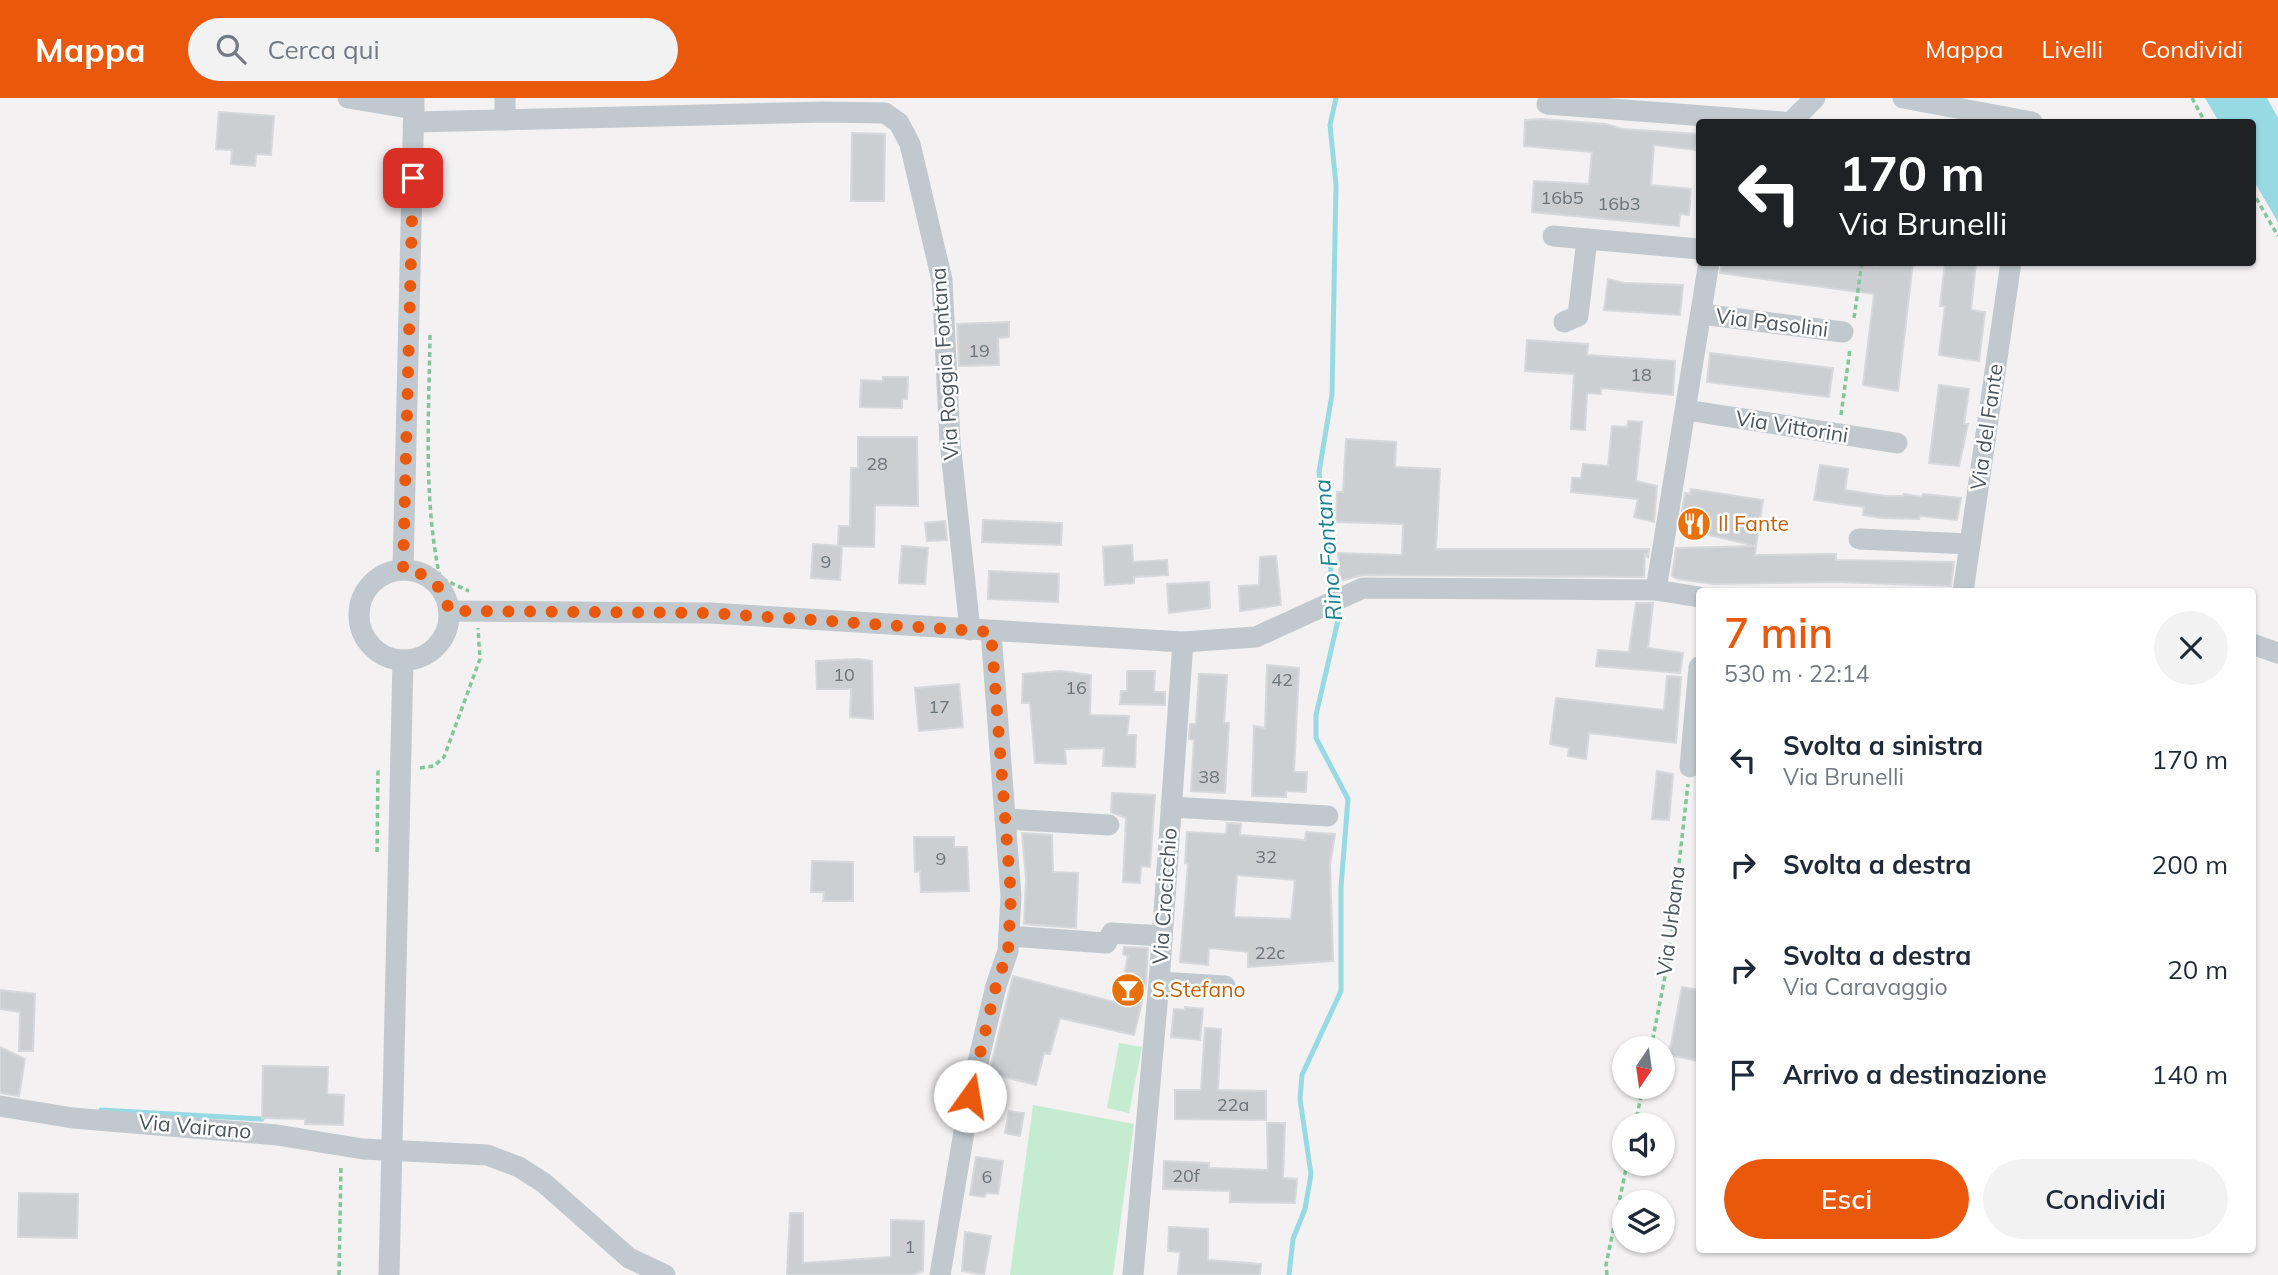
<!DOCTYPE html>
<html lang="it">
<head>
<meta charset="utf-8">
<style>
  body { margin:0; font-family:Mulish,sans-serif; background:#f2f2f3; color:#1f2937; height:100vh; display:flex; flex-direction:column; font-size:26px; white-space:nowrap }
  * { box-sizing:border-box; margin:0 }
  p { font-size:23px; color:#747a83 }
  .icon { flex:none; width:38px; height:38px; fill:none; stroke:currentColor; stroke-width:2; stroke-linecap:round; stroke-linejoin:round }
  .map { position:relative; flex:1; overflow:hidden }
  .drawer { position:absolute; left:1696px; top:490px; width:560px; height:665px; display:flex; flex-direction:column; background:#fff; border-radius:7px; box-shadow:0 2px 5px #0004 }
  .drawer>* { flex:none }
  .hud { position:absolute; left:1696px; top:21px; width:560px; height:147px; border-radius:7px; box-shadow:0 2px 5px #0004; background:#202124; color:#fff; overflow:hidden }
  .needle { width:46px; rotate:193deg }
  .fabs { position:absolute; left:1612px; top:938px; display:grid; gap:14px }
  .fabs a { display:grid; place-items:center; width:63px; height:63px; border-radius:50%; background:#fff; box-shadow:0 2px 5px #0004; font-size:35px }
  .pin { position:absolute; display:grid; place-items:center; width:60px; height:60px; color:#fff; margin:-30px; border-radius:14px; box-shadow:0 4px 10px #0006 }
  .me { position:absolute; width:77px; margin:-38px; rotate:13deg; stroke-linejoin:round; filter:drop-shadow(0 0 5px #0008) }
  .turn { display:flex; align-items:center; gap:24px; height:147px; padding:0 28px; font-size:32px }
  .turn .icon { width:91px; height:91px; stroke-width:2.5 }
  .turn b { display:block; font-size:49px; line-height:60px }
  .round { display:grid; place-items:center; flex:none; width:74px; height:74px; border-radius:37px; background:#f2f2f3 }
  .head { display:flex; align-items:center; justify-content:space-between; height:119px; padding:0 28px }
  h1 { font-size:42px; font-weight:600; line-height:52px; color:#ea580c }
  .button { display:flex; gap:14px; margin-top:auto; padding:14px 28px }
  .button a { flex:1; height:80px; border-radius:42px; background:#ea580c; color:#fff; font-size:28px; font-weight:600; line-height:80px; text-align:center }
  .button a+a { background:#f2f2f3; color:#1f2937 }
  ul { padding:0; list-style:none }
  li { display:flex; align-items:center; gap:21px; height:105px; padding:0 28px }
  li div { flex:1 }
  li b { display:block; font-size:26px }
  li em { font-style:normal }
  header { display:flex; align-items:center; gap:42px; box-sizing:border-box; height:98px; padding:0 35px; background:#ea580c; color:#fff }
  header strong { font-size:33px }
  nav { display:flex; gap:38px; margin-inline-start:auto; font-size:24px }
  .search { width:490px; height:63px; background:#f2f2f3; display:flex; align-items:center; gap:18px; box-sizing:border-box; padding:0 24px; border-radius:38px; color:#747a83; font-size:26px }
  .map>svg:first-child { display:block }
  .green { fill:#c5ebd1 }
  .water { fill:#97dae3 }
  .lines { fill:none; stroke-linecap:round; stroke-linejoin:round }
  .stream { stroke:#97dae3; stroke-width:5 }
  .building { fill:#ccced2; stroke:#d6d8dc; stroke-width:2; fill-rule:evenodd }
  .path { stroke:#81c69e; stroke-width:3.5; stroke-dasharray:5 3.5; stroke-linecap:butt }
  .minor { stroke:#c1c9ce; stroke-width:21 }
  .route { stroke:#ea580c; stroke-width:12; stroke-dasharray:0 21.6 }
  .labels { text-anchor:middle; stroke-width:5; stroke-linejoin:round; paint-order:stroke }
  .number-label { font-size:18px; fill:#6b747a }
  .street-label { font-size:21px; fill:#4b565d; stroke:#fff }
  .food-label { font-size:21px; fill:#c56008; stroke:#fff; text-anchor:start }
  .water-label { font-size:23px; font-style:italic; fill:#1b8290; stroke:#fff }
</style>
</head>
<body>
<header>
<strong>Mappa</strong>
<div class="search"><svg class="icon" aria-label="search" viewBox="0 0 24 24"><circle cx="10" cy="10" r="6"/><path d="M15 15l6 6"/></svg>Cerca qui</div>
<nav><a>Mappa</a><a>Livelli</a><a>Condividi</a></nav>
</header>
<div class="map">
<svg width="2278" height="1177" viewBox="0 0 2278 1177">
  <rect width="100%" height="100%" fill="#f3f1f2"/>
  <g class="green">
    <path d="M1119 945 1142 949 1129 1015 1107 1010Z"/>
    <path d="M1033 1007 1134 1026 1113 1177H1010Z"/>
  </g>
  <path class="water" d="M2205 0H2267L2278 20V124L2252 80V24H2219Z"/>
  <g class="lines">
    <g class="stream">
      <path d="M1334 498 1319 374 1332 296 1336 87 1330 27 1336 0"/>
      <path d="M101 1012 262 1021"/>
      <path d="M1289 1177 1293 1141 1305 1111 1311 1076 1300 1001 1302 977 1341 893V789L1348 701 1316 640V617L1339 518 1336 507"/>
    </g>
  </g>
  <g class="building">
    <path d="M219 14 274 18 271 57 256 56 255 68 231 66 232 52 216 51Z"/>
    <path d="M1541 21 1606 26 1622 31 1698 36 1696 52 1654 47 1651 87 1691 91 1689 117 1680 116 1679 128 1532 114 1534 83 1589 86 1592 54 1524 48 1525 22Z"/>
    <path d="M852 35 885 36 884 103H851Z"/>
    <path d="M1722 164H1852L1878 168V164H1913L1898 293 1863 287 1874 196 1720 175Z"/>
    <path d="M1945 164H1976L1971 212 1985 214 1979 263 1939 257 1945 208H1940Z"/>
    <path d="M1608 181 1624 185 1683 187 1680 217 1604 212Z"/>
    <path d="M1009 224V239L998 240 999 267 959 268 957 226Z"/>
    <path d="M1527 242 1588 246 1587 257 1675 263 1673 297 1601 290V296L1587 295 1585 332 1571 331 1574 276 1525 273Z"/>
    <path d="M1710 255 1833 270 1829 299 1707 284Z"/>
    <path d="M883 279H908L907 301H902V310L860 309 861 282 883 283Z"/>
    <path d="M1939 287 1969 291 1964 326H1968L1959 368 1929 365Z"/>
    <path d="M1628 323 1642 324 1636 383 1657 388 1654 424 1634 419 1638 401 1571 394 1572 380H1581L1583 366 1608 368 1612 328 1627 329Z"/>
    <path d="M858 339H917L918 408 875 407 874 449 838 448 839 428H850L851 370H858Z"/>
    <path d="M1346 341 1396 344 1395 369 1440 371 1436 451H1649L1648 459 1645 456 1644 479 1363 477 1340 483 1338 455 1402 457 1403 426 1336 424 1337 394H1343Z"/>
    <path d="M1820 367 1848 371 1845 392 1885 398H1903L1904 396 1922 399 1923 396 1961 400 1957 422 1920 418 1919 421 1881 420 1863 417 1864 409 1814 402Z"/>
    <path d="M1691 391 1763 402 1756 448 1679 430 1685 395 1690 396Z"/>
    <path d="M983 422 1062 425 1061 447 982 444Z"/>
    <path d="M945 423 947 442 927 443 925 425Z"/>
    <path d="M813 446 842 448 840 482 811 480Z"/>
    <path d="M1132 447 1133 464 1167 462 1168 477 1134 479V485L1105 487 1103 449Z"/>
    <path d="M902 448 928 450 925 486 899 485Z"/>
    <path d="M1756 448 1755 457 1836 456V462L1954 464 1951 488 1835 484 1714 486 1678 481 1672 478 1676 450Z"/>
    <path d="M1276 458 1281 507 1240 513 1239 488 1259 487 1260 459Z"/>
    <path d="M989 473 1059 476 1058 504 988 501Z"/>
    <path d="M1209 484 1210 510 1169 515 1167 486Z"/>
    <path d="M1636 505H1653L1648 550 1683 555 1680 575 1596 568 1598 552 1629 554Z"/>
    <path d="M859 561 872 563 873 621 850 619 851 591H817L816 563Z"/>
    <path d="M1267 567 1299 570 1294 674H1307L1306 694 1286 693V699L1252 698 1254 628 1265 630Z"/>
    <path d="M1061 573 1091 577 1090 617 1129 618 1127 637H1136L1135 669 1103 668 1104 650 1065 651 1066 666 1035 665 1030 605H1022L1023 576Z"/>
    <path d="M1127 573H1155L1154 594H1165V607L1120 606 1121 593H1127Z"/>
    <path d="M1199 576 1227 577 1224 625H1229L1225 695 1191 693 1194 642 1189 641 1190 626H1196Z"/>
    <path d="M1667 578 1681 579 1676 645 1589 635 1586 661 1568 658 1569 650 1550 646 1556 600 1664 612Z"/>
    <path d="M959 586 963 629 919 633 915 590Z"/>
    <path d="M1657 673 1673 676 1669 722 1652 721Z"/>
    <path d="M1112 695 1155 697 1150 769 1141 768 1140 785 1123 784 1126 720 1111 714Z"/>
    <path d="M1227 725 1241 726 1240 737 1305 742 1306 734 1335 736 1330 767 1333 863 1248 869V854L1209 850 1208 867 1180 864 1188 766 1185 765 1187 734 1226 736ZM1237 777 1295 782 1291 821 1234 819Z"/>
    <path d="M1022 735 1052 737 1053 774 1078 775 1076 830 1024 826 1026 781Z"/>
    <path d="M914 739H954V749H967L969 793 921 794 920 773 915 774Z"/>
    <path d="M812 763 853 764V803H823L824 794H811Z"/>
    <path d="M1124 849 1148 850 1146 887 1134 937 1060 920 1050 956 1044 955 1036 987 989 975 1013 878 1114 904 1117 888 1121 890 1128 858 1123 856Z"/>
    <path d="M1682 889 1699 892V963L1669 957Z"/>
    <path d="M0 892 35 896 33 953H19L20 914 0 911Z"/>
    <path d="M1185 909 1203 911 1200 942 1171 939 1174 911 1185 912Z"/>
    <path d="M1205 930 1221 931 1218 992 1266 993V1022L1175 1021V992H1201Z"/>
    <path d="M0 949 25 961 19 998 0 995Z"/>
    <path d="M263 968 328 969 327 996 344 997 343 1027 305 1026V1021L262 1020Z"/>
    <path d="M1009 1013 1024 1015 1020 1038 1005 1035Z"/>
    <path d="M1267 1025H1285L1283 1080 1297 1081 1295 1105 1230 1104V1093L1163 1091 1164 1063 1209 1065V1070L1268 1072Z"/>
    <path d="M976 1059 1003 1063 998 1096 986 1095 985 1099 970 1097Z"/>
    <path d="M19 1095 78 1096 77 1140 18 1139Z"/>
    <path d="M790 1115H803V1165L891 1159V1122L924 1123 923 1173 912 1177H787Z"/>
    <path d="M1169 1129 1208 1131V1162L1261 1166 1260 1177H1178L1180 1154 1168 1153Z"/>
    <path d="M965 1134 991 1138 984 1177 962 1173Z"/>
  </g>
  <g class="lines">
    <g class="path">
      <path d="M2192 0 2205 24"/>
      <path d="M2252 93 2278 138"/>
      <path d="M1854 220 1862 164"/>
      <path d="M430 237C429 318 423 400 440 480L469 493"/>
      <path d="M1841 317 1850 251"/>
      <path d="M420 670 434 668 444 659 480 561 478 530"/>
      <path d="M377 754 378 674H381"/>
      <path d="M1651 950 1668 863 1688 686"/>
      <path d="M1635 1027 1643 989"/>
      <path d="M339 1177 341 1067"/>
      <path d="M1607 1177 1606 1167 1627 1066"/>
    </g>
    <g class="minor">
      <path d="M348 0 414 11"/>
      <path d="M1903 0 2032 24"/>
      <path d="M1547 6 1783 24"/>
      <path d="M505 22V0"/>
      <path d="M414 24 824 14 885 15 899 25 910 46 942 182 950 344 970 532"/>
      <path d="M1791 24 1815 0"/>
      <path d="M1553 138 1587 141"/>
      <path d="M1701 216 1843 234"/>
      <path d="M1564 224 1578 218 1587 141 1699 151"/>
      <path d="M1686 312 1897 345"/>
      <path d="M1859 441 1970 446"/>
      <path d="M403 472 414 0"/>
      <circle cx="404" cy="517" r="45"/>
      <path d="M1656 492 1709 164"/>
      <path d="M1963 494 2011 164"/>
      <path d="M449 513 710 515 1183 544 1256 539 1363 490 1656 492 1699 499"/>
      <path d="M2252 546 2278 555"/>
      <path d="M1690 669 1699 569"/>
      <path d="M1171 709 1328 718"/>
      <path d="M1005 721 1109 727"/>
      <path d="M1009 838 1106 845 1112 835 1162 838"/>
      <path d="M1159 884 1225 888"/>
      <path d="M0 1008 73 1020 277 1037 363 1051 487 1057 519 1069 544 1085 629 1160 665 1177"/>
      <path d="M389 1177 403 562"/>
      <path d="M940 1177 970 998 996 888 1008 853 1011 798 991 534"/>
      <path d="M1133 1177 1159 884 1183 544"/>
    </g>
  </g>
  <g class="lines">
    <path class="route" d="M413 80 403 472C429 474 443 488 449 513L710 515 991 534 1011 798 1008 853 996 888 970 998"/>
  </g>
  <defs>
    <g id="restaurant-disc" transform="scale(1.75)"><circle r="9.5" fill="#e8710a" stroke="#fff"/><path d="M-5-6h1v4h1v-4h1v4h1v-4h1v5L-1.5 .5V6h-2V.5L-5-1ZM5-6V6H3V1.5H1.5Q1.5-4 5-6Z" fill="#fff"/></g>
    <g id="bar-disc" transform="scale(1.75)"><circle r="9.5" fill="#e8710a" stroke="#fff"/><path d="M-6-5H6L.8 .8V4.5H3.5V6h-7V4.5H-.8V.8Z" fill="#fff"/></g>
  </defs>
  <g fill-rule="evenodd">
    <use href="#restaurant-disc" x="1694" y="426"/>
    <use href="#bar-disc" x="1128" y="892"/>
  </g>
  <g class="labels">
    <g class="number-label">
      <text x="1562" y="106">16b5</text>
      <text x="1619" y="112">16b3</text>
      <text x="979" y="259">19</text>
      <text x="1641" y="283">18</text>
      <text x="877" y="372">28</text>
      <text x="826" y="470">9</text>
      <text x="844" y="583">10</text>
      <text x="1282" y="588">42</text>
      <text x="1076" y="596">16</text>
      <text x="939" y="615">17</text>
      <text x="1209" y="685">38</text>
      <text x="1266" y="765">32</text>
      <text x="941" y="767">9</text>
      <text x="1270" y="861">22c</text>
      <text x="1233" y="1013">22a</text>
      <text x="1186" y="1084">20f</text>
      <text x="987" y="1085">6</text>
      <text x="910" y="1155">1</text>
    </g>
    <g class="street-label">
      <text transform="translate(1772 225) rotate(7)" y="7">Via Pasolini</text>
      <text transform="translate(945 266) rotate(-94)" y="7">Via Roggia Fontana</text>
      <text transform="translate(1792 329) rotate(9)" y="7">Via Vittorini</text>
      <text transform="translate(1987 329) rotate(-82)" y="7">Via del Fante</text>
      <text transform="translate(1165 798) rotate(-86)" y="7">Via Crocicchio</text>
      <text transform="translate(1671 823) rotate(-83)" y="7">Via Urbana</text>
      <text transform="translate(195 1029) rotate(5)" y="7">Via Vairano</text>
    </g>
    <g class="food-label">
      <text x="1718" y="433">Il Fante</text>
      <text x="1152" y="899">S.Stefano</text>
    </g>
    <g class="water-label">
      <text transform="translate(1328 452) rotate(-95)" y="8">Rino Fontana</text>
    </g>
  </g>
</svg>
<div class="fabs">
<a><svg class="needle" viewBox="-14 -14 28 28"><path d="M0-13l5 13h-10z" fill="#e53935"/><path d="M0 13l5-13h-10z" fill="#747a83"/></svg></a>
<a><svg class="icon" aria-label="sound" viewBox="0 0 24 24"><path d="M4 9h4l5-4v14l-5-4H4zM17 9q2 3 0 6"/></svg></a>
<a><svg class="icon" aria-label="layers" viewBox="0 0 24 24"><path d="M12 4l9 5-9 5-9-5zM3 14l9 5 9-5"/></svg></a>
</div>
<div class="pin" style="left:413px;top:80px;background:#d93025"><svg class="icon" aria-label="arrive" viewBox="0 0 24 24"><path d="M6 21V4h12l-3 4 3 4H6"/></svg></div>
<svg class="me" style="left:970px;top:998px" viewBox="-20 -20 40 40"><circle r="19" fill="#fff"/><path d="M0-13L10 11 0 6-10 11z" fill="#ea580c"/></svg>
<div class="hud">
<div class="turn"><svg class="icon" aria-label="left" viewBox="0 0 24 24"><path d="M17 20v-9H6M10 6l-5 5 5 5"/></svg><div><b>170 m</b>Via Brunelli</div></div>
</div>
<section class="drawer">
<div class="head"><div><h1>7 min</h1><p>530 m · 22:14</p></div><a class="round"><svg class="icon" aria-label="close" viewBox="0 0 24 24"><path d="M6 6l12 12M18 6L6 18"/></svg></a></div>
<ul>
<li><svg class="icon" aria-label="left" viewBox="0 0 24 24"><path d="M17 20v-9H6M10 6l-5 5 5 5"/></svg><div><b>Svolta a sinistra</b><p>Via Brunelli</p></div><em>170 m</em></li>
<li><svg class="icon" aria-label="right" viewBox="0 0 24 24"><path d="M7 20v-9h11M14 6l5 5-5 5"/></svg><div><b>Svolta a destra</b></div><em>200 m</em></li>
<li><svg class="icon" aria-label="right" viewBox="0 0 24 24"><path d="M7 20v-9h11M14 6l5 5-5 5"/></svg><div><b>Svolta a destra</b><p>Via Caravaggio</p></div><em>20 m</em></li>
<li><svg class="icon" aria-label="arrive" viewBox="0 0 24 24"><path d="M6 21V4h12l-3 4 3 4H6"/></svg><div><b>Arrivo a destinazione</b></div><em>140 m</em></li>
</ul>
<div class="button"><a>Esci</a><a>Condividi</a></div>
</section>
</div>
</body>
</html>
